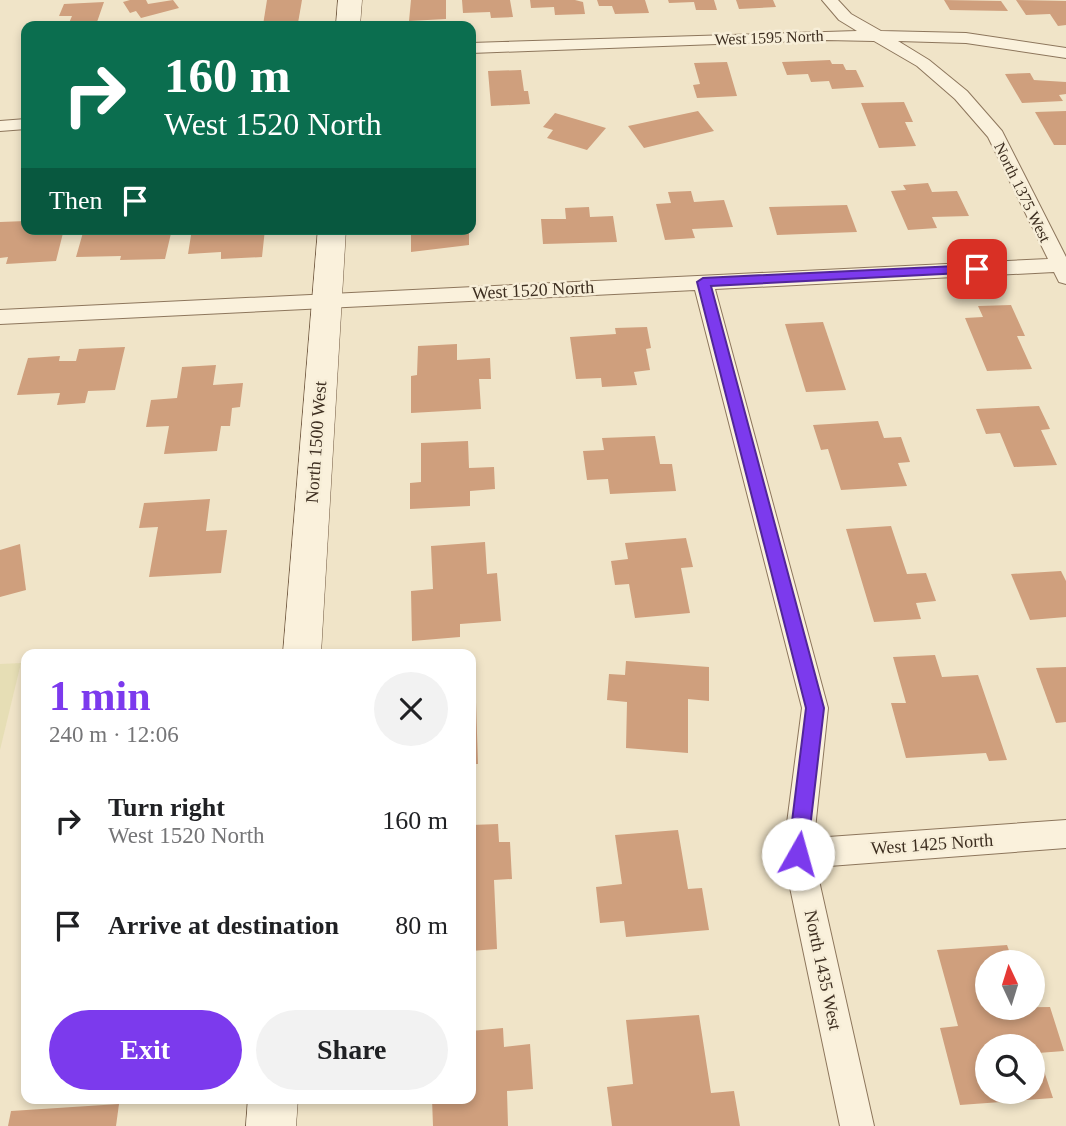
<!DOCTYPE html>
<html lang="en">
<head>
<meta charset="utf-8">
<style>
  body { margin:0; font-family:"Times New Roman",serif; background:#f2f2f2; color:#202124; height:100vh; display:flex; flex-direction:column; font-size:26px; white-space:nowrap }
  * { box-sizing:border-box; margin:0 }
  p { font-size:23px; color:#757577 }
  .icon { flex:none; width:38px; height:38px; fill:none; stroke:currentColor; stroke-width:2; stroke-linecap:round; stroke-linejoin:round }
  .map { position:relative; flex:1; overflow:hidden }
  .details { position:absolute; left:21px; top:649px; width:455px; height:455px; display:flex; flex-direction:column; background:#fff; border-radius:14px; box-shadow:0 4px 10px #0003 }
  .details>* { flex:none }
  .guide { position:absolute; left:21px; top:21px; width:455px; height:214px; border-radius:14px; box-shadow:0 4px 10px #0003; background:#0b6e4f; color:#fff; overflow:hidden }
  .needle { width:46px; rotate:356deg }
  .tools { position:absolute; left:975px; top:950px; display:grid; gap:14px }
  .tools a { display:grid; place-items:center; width:70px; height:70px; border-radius:50%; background:#fff; box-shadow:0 4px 10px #0003; font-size:35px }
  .pin { position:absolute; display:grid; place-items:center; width:60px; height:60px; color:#fff; margin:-30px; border-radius:14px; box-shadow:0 4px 10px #0006 }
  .me { position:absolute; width:77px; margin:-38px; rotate:7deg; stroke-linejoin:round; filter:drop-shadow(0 0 5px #0008) }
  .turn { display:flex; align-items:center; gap:24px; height:147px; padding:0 28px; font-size:32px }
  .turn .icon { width:91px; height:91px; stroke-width:2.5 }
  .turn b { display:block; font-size:49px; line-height:60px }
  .then { display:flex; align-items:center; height:66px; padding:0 28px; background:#0003; gap:14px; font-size:26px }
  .round { display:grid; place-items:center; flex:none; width:74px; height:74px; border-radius:37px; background:#f2f2f2 }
  .head { display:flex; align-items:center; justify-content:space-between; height:119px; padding:0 28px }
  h1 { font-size:42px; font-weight:700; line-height:52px; color:#7c3aed }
  .button { display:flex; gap:14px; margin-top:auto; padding:14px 28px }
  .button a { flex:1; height:80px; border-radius:42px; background:#7c3aed; color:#fff; font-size:28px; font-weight:700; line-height:80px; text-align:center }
  .button a+a { background:#f2f2f2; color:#202124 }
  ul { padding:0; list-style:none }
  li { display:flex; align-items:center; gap:21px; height:105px; padding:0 28px }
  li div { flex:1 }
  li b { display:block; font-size:26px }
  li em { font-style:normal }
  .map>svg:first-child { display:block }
  .farmland { fill:#e6deb5 }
  .building { fill:#cf9f7d; fill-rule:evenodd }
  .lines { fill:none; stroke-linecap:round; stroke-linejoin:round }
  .street-casing { stroke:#8d765c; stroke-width:2 }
  .secondary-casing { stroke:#6f573f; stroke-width:1 }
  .street { fill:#faf1dc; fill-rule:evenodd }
  .secondary { fill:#faf1dc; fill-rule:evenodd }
  .route { fill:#7c3aed; stroke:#51269a; stroke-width:2 }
  .labels { text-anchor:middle; stroke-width:5; stroke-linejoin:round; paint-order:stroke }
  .far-street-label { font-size:16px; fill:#3d2e20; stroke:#f7eed8 }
  .street-label { font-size:18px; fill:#3d2e20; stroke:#f7eed8 }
</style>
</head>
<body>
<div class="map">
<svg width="1066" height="1126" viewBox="0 0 1066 1126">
  <rect width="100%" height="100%" fill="#f0e4c8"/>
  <path class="farmland" d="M21 663 0 750V664Z"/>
  <g class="building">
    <path d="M130 0H146L148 4 173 0 179 8 141 18 136 11 130 13 123 2Z"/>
    <path d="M267 0H302L298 23 263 25Z"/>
    <path d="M411 0H446V19L409 21Z"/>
    <path d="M462 0H510L513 17 491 18 490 12 463 13Z"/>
    <path d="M530 0H575L583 2 585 14 555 15 554 7 531 8Z"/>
    <path d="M597 0H645L649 13 615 14 612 6H599Z"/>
    <path d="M668 0H714L717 10H696L694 2 669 3Z"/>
    <path d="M736 0H773L776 7 739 9Z"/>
    <path d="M944 0 1001 1 1008 11 950 10Z"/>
    <path d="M1016 0 1066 1V25L1058 26 1050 14 1026 15Z"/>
    <path d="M104 2 97 22 69 23 72 16H59L64 4Z"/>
    <path d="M830 60 832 64H843L846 70H856L864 87 832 89 829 81 811 82 808 74 787 75 782 62Z"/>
    <path d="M727 62 737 96 697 98 693 85 700 84 694 63Z"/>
    <path d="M521 70 524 91H528L530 104 491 106 488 71Z"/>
    <path d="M1030 73 1034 80 1066 82V94L1059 95 1063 101 1022 103 1005 74Z"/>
    <path d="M904 102 913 122H905L916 146 879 148 861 103Z"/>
    <path d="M698 111 714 131 644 148 628 126Z"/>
    <path d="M1066 111V145H1054L1035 112Z"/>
    <path d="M555 113 606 128 587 150 547 138 553 130 543 127Z"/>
    <path d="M928 183 932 192 957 191 969 216 932 217 937 228 908 230 891 191 906 190 903 185Z"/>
    <path d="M691 191 694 202 724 200 733 227 692 229 695 238 665 240 656 204 671 203 668 192Z"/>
    <path d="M847 205 857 232 777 235 769 207Z"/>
    <path d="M589 207 590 217 613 216 617 242 543 244 541 219H566L565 208Z"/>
    <path d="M26 221V229H64L56 261 6 264 8 257 0 258V222Z"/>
    <path d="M84 229H172L165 259 120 260 121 256 76 257Z"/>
    <path d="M192 229H265L262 257 221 259V252L188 254Z"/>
    <path d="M411 229H469V245L411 252Z"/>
    <path d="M1011 305 1025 336H1017L1032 369 987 371 965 318 983 317 978 306Z"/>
    <path d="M823 322 846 390 806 392 785 324Z"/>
    <path d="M647 327 651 348 646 349 650 370 634 372 637 385 602 387 601 378 576 379 570 337 616 334 615 328Z"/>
    <path d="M457 344V360L490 358 491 379H479L481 409 411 413V376L417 375 418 346Z"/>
    <path d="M125 347 115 390 88 391 85 403 57 405 60 393 17 395 28 358 60 356 59 361H76L79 349Z"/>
    <path d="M216 365 213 385 243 383 240 407 232 408 230 426H221L217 451 164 454 169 426 146 427 151 400 177 398 182 367Z"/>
    <path d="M1039 406 1050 429 1041 430 1057 465 1014 467 1000 433 986 434 976 409Z"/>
    <path d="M878 421 884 438 901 437 910 462 898 463 907 486 841 490 828 449 821 450 813 425Z"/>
    <path d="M655 436 660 464H672L676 491 610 494 608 479 587 480 583 451 604 450 602 438Z"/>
    <path d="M468 441 469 468 494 467 495 489 470 491V506L410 509V483L421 482V443Z"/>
    <path d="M210 499 206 531 227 530 221 573 149 577 158 527 139 528 144 503Z"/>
    <path d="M891 526 907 574 926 573 936 601 916 603 921 619 874 622 846 529Z"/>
    <path d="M686 538 693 567 681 568 690 613 635 618 629 584 615 585 611 561 628 559 625 543Z"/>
    <path d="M485 542 487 574 497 573 501 621 460 624V637L412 641 411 591 433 589 431 546Z"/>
    <path d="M20 544 26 590 0 597V550Z"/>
    <path d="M1061 571 1066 581V617L1030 620 1011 574Z"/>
    <path d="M935 655 942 677 978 675 1007 760 989 761 986 753 906 758 891 703H906L893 657Z"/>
    <path d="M626 661 709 667V701L688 699V753L626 748 627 702 607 700 609 674 625 675Z"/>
    <path d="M1066 667V722L1056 723 1036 668Z"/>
    <path d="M471 703H476L478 764H471Z"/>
    <path d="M498 824 499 842H510L512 879 494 880 497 949 471 951V825Z"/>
    <path d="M678 830 688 889 702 888 709 930 626 937 624 921 600 923 596 887 622 884 615 835Z"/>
    <path d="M1007 945 1013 962H987V1008L1050 1007 1064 1051 1038 1053 1053 1098 960 1105 940 1028 958 1026 937 950ZM987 1046H1032V1092H987Z"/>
    <path d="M699 1015 711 1093 734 1091 740 1126H612L607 1087 633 1084 626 1020Z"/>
    <path d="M503 1028 504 1047 530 1044 533 1089 507 1091 508 1126H433L432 1099H471V1031Z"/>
    <path d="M119 1104 116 1126H8L11 1111Z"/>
  </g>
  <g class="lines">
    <g class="street-casing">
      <g id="street">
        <path d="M822 0H838L851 14 881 31 966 33 1066 48V58L966 43 898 41 929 60 967 91 1002 131 1066 257V284L1059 282 1054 272 715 289 828 708 814 838 1066 820V848L816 867 874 1126H840L783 854 802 708 695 290 0 324V310L1048 259 988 137 955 99 917 66 874 41 826 40 471 53V43L857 31 839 20Z"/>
        <path d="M26 119V129L0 131V121Z"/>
      </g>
    </g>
    <g class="secondary-casing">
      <g id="secondary">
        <path d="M338 0H362L360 26H336Z"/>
        <path d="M318 229H346L321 654H283Z"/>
        <path d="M248 1099H298L296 1126H246Z"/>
      </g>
    </g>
    <use href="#street" class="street"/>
    <use href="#secondary" class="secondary"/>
  </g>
  <path class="route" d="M977 265 981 266V272L711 286 824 708 807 854 805 861 798 864 791 861 788 854 806 708 697 282 703 278Z"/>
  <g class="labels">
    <g class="far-street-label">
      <text transform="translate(769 37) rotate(-2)" y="6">West 1595 North</text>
      <text transform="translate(1023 192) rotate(64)" y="6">North 1375 West</text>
    </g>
    <g class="street-label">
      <text transform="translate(533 290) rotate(-3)" y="6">West 1520 North</text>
      <text transform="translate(316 442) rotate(-86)" y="6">North 1500 West</text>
      <text transform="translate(932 844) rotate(-4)" y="6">West 1425 North</text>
      <text transform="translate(823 970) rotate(78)" y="6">North 1435 West</text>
    </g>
  </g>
</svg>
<div class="tools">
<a><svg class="needle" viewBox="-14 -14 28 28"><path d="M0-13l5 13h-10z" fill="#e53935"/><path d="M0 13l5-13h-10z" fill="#757577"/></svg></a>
<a><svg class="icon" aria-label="search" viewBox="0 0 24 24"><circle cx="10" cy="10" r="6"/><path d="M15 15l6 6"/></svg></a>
</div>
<div class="pin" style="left:977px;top:269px;background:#d93025"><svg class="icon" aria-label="arrive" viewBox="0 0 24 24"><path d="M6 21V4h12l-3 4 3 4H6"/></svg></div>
<svg class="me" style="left:798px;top:854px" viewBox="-20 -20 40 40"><circle r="19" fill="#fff"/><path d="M0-13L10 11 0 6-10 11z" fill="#7c3aed"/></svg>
<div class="guide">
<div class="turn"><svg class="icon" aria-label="right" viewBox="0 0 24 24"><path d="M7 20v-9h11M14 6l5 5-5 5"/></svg><div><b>160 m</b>West 1520 North</div></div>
<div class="then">Then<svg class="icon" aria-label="arrive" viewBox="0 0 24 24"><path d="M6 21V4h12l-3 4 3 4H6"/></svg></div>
</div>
<section class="details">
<div class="head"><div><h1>1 min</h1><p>240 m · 12:06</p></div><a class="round"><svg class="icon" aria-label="close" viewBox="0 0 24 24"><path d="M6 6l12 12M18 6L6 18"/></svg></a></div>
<ul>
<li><svg class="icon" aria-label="right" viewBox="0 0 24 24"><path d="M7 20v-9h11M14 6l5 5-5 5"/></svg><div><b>Turn right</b><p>West 1520 North</p></div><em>160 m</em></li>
<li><svg class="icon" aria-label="arrive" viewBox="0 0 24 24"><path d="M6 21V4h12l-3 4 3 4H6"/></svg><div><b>Arrive at destination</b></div><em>80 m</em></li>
</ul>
<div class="button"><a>Exit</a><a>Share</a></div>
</section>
</div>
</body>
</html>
